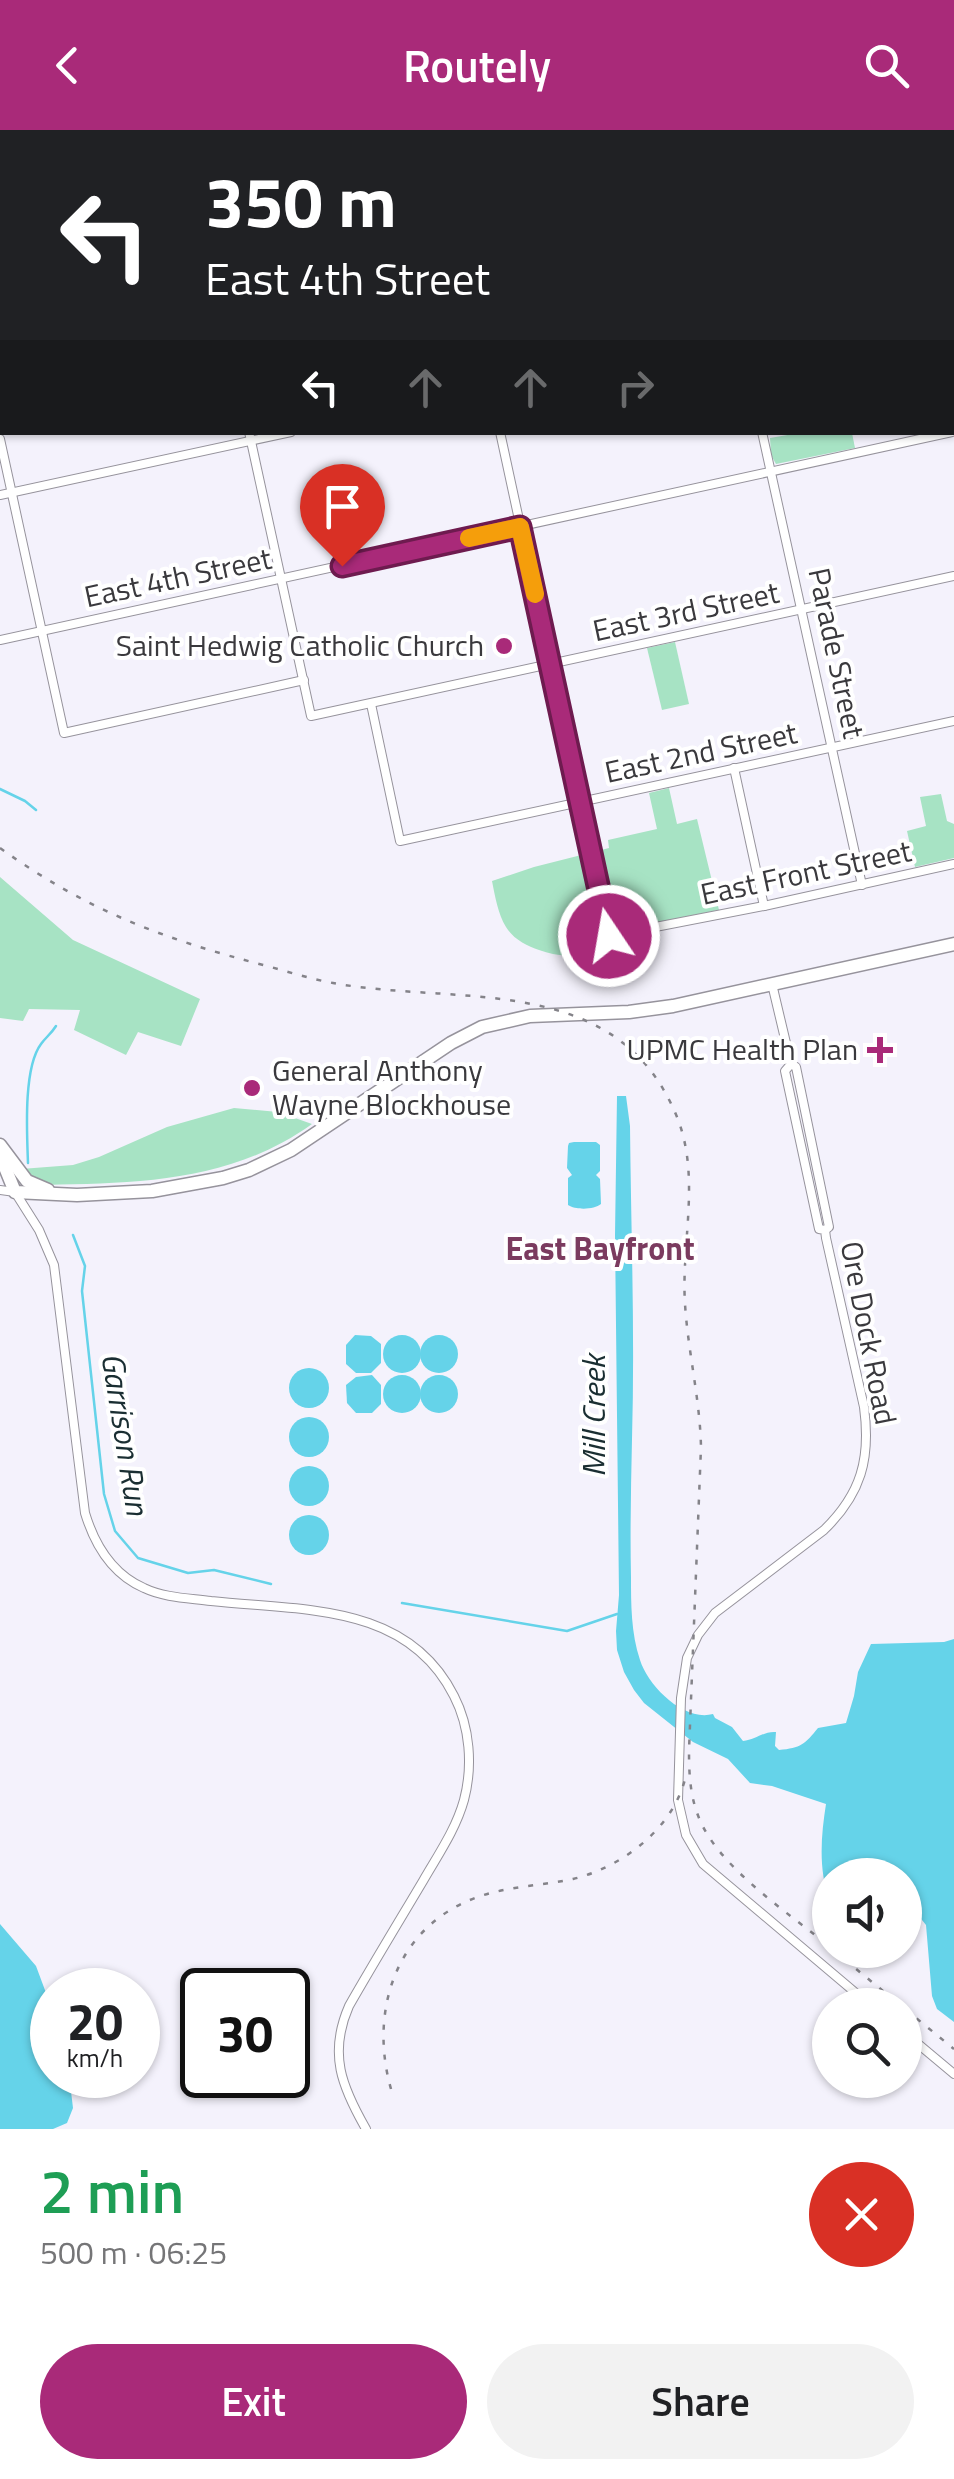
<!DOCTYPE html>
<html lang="en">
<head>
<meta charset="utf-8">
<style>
  body { margin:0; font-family:"Titillium Web",sans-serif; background:#f2f2f2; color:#202124; height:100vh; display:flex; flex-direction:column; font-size:38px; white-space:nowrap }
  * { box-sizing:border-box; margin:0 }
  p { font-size:32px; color:#757577 }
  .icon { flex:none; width:55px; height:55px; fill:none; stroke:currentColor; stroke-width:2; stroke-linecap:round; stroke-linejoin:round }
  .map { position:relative; height:1999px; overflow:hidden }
  .panel { display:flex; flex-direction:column; background:#fff; flex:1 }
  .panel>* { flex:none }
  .banner { position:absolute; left:0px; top:0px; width:955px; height:305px; box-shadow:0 2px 8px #0004; background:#202124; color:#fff; overflow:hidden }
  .fabs { position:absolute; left:812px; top:1728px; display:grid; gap:20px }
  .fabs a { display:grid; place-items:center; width:110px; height:110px; border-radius:50%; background:#fff; box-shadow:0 2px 8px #0004; font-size:50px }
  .speed { position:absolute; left:30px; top:1838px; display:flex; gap:20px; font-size:50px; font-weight:700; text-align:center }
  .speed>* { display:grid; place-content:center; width:130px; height:130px; border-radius:50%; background:#fff; box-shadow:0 2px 8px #0004; line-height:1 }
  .speed small { font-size:25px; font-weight:400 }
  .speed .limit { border:5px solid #111; border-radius:15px; background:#fff; color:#111 }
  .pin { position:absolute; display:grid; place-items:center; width:85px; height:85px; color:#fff; margin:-102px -42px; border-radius:50% 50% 50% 0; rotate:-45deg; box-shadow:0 0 10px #0007 }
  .pin .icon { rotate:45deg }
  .me { position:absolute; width:110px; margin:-55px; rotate:348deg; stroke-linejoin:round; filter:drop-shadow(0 0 8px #0008) }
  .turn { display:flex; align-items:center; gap:35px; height:210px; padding:0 40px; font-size:45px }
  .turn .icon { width:130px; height:130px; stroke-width:2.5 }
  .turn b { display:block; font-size:70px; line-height:85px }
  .lanes { display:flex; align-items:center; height:95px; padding:0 40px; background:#0003; justify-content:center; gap:50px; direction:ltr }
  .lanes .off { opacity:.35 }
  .round { display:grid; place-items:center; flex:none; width:105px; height:105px; border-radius:52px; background:#f2f2f2 }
  .summary { display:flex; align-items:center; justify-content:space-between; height:170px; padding:0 40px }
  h1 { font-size:60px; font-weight:600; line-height:75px; color:#1e9e55 }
  .primary-button { display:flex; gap:20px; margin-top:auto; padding:20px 40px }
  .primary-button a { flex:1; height:115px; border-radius:60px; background:#a92a79; color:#fff; font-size:40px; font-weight:600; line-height:115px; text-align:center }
  .primary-button a+a { background:#f2f2f2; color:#202124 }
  header { display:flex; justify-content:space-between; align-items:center; height:130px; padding:0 40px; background:#a92a79; color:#fff; font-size:45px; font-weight:600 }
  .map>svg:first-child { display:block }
  .green { fill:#a7e3c4 }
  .water { fill:#65d3e9 }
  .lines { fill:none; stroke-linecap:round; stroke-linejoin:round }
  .stream { stroke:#65d3e9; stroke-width:2.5 }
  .minor-casing { stroke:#96939c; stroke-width:10 }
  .secondary-casing { stroke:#96939c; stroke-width:14 }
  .trunk-casing { stroke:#96939c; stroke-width:15 }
  .minor { stroke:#fff; stroke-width:8 }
  .secondary { stroke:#fff; stroke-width:11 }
  .trunk { stroke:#fff; stroke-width:12 }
  .rail { stroke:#848389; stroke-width:2.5; stroke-dasharray:5 10; stroke-linecap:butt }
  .route-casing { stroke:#6e1b4f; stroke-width:25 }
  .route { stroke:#a92a79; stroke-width:18 }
  .slow { stroke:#f59e0b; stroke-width:18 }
  .poi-dot { fill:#a92a79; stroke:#fff; stroke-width:4 }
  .labels { text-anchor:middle; stroke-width:8; stroke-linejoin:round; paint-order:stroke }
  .street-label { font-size:30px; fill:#3a393d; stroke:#fff }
  .poi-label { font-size:30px; fill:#3a393d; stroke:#fff; text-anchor:end }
  .neighbourhood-label { font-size:32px; font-weight:bold; fill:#7b3b5f; stroke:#fff }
  .water-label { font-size:32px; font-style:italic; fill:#1a2e32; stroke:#fff }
</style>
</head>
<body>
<header><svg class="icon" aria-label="back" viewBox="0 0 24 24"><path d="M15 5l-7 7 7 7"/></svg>Routely<svg class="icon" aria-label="search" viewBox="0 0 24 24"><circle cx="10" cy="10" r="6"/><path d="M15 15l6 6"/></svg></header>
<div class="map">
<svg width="954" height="1999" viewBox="0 0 954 1999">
  <rect width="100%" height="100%" fill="#f4f2fc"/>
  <g class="green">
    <path d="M799 303H852L855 318 776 334 771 325 770 308Z"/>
    <path d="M675 512 689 574 662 580 647 518Z"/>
    <path d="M669 658 677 694 697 689 719 780 602 803C586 829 565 829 539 820 527 816 513 809 506 797 498 784 495 766 492 751L534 737 609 718 608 710 657 699 649 663Z"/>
    <path d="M941 664 947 691 954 694V728L915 737 907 701 926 696 920 667Z"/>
    <path d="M0 747 73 810 200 869 181 916 138 902 126 925 74 900 80 880 29 879 23 891 0 888Z"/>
    <path d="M234 978 278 982 312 994C231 1052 140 1053 46 1055L38 1053 21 1039 73 1035 99 1027 167 997Z"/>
  </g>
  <g class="water">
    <path d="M617 966H626L630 996C631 1100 635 1205 632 1309 631 1355 630 1401 631 1447 631 1474 631 1503 640 1530 648 1556 684 1592 713 1584L715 1588 732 1597 743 1611C756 1610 763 1601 776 1602L775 1616 779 1620C801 1618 805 1614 818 1598L846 1593 854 1566 858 1542 871 1514 944 1512 954 1509V1892L937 1879 932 1866 926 1795 918 1785 905 1781V1745H830V1771C818 1740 821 1706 826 1674L772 1656 750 1653 728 1629 693 1612 644 1573 634 1560 624 1542 617 1520 616 1501 619 1465 615 1105Z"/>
    <path d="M574 1012H596L600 1015V1041L596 1045 600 1049 601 1074C594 1080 575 1080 568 1075V1048L572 1045 567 1038 568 1016 569 1013Z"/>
    <circle cx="402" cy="1224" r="19"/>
    <path d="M355 1205 371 1206 381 1214V1233L371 1243H356L346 1234V1215Z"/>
    <circle cx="439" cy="1224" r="19"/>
    <circle cx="309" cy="1258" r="20"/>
    <circle cx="439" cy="1264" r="19"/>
    <path d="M372 1245 381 1255V1274L372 1283H356L347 1273 346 1255 356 1247Z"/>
    <circle cx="402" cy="1264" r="19"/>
    <circle cx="309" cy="1307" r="20"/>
    <circle cx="309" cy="1356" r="20"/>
    <circle cx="309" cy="1405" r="20"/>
    <path d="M0 1794 36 1836 52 1879V1945H69L73 1978 67 1993 53 1999H0Z"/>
  </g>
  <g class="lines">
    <g class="stream">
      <path d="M0 659 25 671 36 680"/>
      <path d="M28 1033C27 1004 23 938 41 914 46 907 51 904 56 896"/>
      <path d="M73 1105 85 1136 82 1161 104 1364 115 1401 138 1428 188 1443 214 1440 271 1454"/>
      <path d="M402 1473 567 1501 617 1484"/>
    </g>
    <g class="minor-casing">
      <g id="minor">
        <path d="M183 0 184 2"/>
        <path d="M433 0 434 2"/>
        <path d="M276 2 287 0"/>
        <path d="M0 62H2"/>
        <path d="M952 158H954"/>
        <path d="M249 302 311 586 954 446"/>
        <path d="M500 302 609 806 764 776 954 734"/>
        <path d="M762 302 862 755"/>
        <path d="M0 309 64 603 304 550"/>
        <path d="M0 365 291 302"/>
        <path d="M0 510 952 302"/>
        <path d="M371 574 400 711 954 591"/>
        <path d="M734 638 764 776"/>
        <path d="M772 854 791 934"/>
        <path d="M791 934 785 941 819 1099 825 1100 826 1108 864 1277C871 1329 861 1364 824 1400L715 1483 698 1505 687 1528 681 1568 678 1670 686 1705 703 1734 870 1875"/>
        <path d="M791 934 796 937 829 1097 825 1100"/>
        <path d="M0 1060 15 1062 39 1100 54 1135 85 1383C95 1416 112 1444 144 1458 165 1468 189 1468 211 1471 301 1481 407 1472 454 1566 470 1597 473 1636 464 1670 456 1699 438 1725 423 1751 398 1793 373 1834 349 1876 328 1924 342 1957 366 1999"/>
        <path d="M905 1903 954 1944"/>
      </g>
    </g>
    <g class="secondary-casing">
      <g id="secondary">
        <path d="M696 0 697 2"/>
        <path d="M952 6H954"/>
        <path d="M0 215 2 214"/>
      </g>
    </g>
    <g class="trunk-casing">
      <g id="trunk">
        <path d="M0 1015 27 1051 48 1060"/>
        <path d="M0 1025 15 1062 77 1065 152 1061 223 1048 249 1040 291 1020 451 913 482 897 530 886 629 882 673 876 954 814"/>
      </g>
    </g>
    <use href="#minor" class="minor"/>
    <use href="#secondary" class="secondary"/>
    <use href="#trunk" class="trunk"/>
    <g class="rail">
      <path d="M0 718C88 781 163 809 267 836 289 842 311 849 333 853 457 876 617 840 677 987 701 1047 681 1112 685 1174 688 1222 700 1269 701 1317L689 1620C689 1644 690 1666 699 1688 719 1738 789 1783 830 1817"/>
      <path d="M833 1820 900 1875"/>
      <path d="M905 1879 954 1919"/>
      <path d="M391 1959C369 1882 395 1798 475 1768 507 1756 541 1756 573 1749 623 1737 675 1697 686 1645"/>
    </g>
  </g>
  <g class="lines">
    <g class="route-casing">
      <path id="route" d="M342 436 520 397 609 806"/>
    </g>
    <use href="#route" class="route"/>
    <path class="slow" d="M469 408 520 397 535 464"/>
  </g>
  <g class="poi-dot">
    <circle cx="504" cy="516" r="10"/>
    <path d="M875 905h10v10h10v10h-10v10h-10v-10h-10v-10h10z"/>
    <circle cx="252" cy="958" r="10"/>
  </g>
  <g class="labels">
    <g class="street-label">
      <text transform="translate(178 448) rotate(-12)" y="10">East 4th Street</text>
      <text transform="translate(686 482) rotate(-12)" y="10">East 3rd Street</text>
      <text transform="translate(836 523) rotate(78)" y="10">Parade Street</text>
      <text transform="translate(701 623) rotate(-12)" y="10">East 2nd Street</text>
      <text transform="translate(806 743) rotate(-12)" y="10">East Front Street</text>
      <text transform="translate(868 1203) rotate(79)" y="10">Ore Dock Road</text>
    </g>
    <g class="poi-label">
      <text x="484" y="526">Saint Hedwig Catholic Church</text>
      <text x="858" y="930">UPMC Health Plan</text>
      <text x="272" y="951" text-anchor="start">General Anthony<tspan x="272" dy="34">Wayne Blockhouse</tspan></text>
    </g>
    <g class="neighbourhood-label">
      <text x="600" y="1130">East Bayfront</text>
    </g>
    <g class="water-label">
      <text transform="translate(594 1286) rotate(-90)" y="11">Mill Creek</text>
      <text transform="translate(125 1304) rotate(81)" y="11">Garrison Run</text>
    </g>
  </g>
</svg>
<div class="fabs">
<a><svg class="icon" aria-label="sound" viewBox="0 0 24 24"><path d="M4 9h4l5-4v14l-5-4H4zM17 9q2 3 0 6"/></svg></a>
<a><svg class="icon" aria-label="search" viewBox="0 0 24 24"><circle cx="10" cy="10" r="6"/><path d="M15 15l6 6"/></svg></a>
</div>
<div class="speed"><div>20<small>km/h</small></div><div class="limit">30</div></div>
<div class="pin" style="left:342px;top:436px;background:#d93025"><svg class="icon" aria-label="arrive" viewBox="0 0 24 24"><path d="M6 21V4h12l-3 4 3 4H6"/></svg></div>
<svg class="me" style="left:609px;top:806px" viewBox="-20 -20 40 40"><circle r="17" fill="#a92a79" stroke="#fff" stroke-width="3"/><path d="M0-11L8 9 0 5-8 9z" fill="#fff"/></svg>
<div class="banner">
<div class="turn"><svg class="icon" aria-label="left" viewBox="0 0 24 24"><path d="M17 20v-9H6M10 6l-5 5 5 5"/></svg><div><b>350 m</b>East 4th Street</div></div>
<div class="lanes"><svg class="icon" aria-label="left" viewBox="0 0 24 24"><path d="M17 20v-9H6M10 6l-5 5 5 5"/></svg><svg class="icon off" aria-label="ahead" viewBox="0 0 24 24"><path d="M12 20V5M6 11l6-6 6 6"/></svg><svg class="icon off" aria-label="ahead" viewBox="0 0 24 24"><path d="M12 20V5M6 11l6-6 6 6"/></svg><svg class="icon off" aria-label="right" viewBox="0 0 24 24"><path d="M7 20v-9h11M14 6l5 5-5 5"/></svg></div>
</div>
</div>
<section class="panel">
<div class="summary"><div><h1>2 min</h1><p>500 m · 06:25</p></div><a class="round" style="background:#d93025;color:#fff"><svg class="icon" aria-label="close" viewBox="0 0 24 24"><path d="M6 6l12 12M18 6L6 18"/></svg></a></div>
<div class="primary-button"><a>Exit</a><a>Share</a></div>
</section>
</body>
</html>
